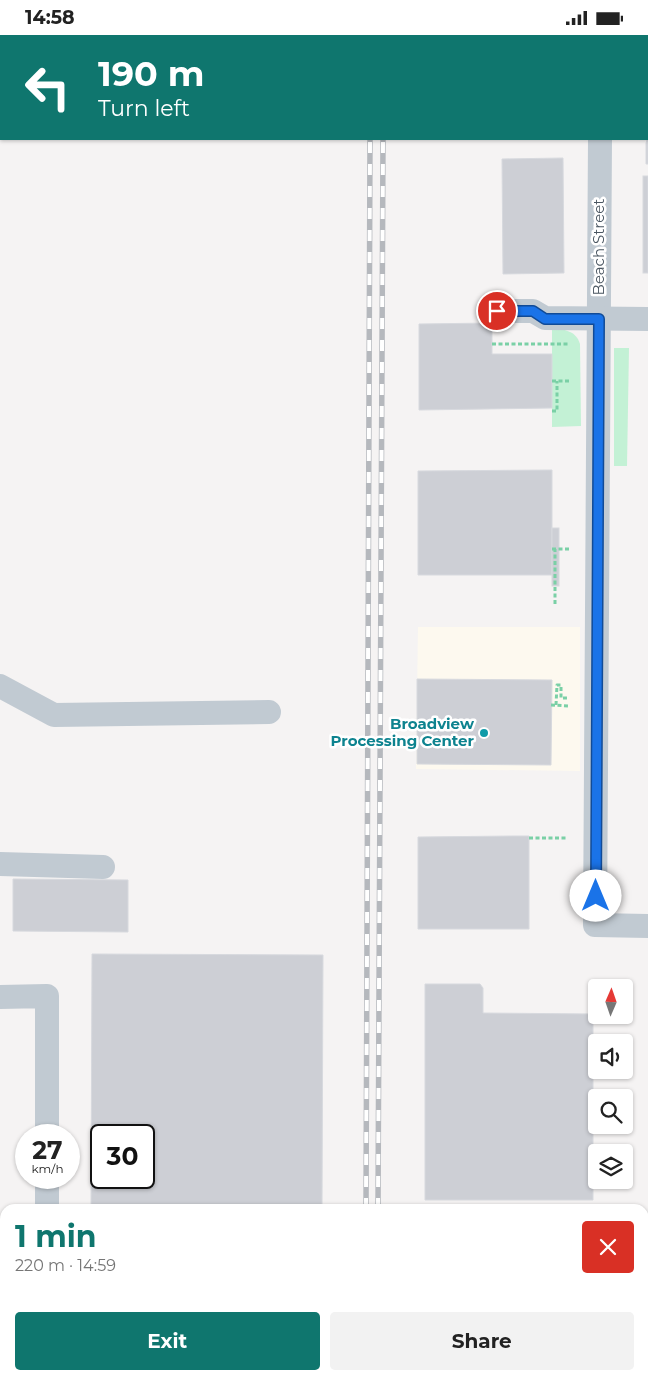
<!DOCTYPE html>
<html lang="en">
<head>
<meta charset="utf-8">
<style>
  body { margin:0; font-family:Montserrat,sans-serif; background:#f2f2f2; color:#222; height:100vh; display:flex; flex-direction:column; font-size:19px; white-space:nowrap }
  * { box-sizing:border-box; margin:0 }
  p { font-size:16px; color:#767676 }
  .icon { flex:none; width:28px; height:28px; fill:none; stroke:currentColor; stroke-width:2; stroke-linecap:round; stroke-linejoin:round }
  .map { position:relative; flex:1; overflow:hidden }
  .drawer { position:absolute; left:0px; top:1169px; width:649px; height:176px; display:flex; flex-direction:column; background:#fff; border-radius:15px 15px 0 0; box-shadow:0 1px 4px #0004 }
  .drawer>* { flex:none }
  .top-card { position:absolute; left:0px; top:0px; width:649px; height:105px; box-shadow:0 1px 4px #0004; background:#0f766e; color:#fff; overflow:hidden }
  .needle { width:32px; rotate:2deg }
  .buttons { position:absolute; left:588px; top:944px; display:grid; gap:10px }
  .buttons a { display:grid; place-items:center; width:45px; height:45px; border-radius:5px; background:#fff; box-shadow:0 1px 4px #0004; font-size:25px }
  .speed { position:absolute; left:15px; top:1089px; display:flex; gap:10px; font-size:25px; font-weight:700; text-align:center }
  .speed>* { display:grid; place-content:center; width:65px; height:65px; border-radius:50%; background:#fff; box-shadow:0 1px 4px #0004; line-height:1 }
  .speed small { font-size:12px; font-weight:400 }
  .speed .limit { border:2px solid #111; border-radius:8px; background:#fff; color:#111 }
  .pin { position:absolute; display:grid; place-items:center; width:42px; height:42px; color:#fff; margin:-21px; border:2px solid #fff; border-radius:50%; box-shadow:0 1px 5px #0007 }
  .me { position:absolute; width:55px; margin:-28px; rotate:0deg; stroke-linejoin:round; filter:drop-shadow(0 0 4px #0008) }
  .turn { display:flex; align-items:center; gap:18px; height:105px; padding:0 15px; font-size:22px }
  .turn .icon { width:65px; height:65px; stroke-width:2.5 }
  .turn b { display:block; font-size:35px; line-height:42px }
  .round { display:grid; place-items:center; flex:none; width:52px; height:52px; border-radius:5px; background:#f2f2f2 }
  .headline { display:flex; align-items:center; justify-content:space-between; height:85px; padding:0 15px }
  h1 { font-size:30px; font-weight:700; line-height:38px; color:#0f766e }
  .button { display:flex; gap:10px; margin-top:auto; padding:10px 15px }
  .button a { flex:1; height:58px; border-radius:5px; background:#0f766e; color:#fff; font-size:20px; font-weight:700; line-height:58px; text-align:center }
  .button a+a { background:#f2f2f2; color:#222 }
  .status { display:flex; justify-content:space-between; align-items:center; height:35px; padding:0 25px; background:#fff; direction:ltr }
  .status svg { height:14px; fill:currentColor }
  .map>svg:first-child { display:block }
  .commercial { fill:#fdf9ef }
  .green { fill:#c3f1d5 }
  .building { fill:#cdcfd5; stroke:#d7d9de; fill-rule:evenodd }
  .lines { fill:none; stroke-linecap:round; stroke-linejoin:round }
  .path { stroke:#7ad0a6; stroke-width:3; stroke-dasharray:4 2.5; stroke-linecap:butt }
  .minor { stroke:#c1cad2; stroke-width:24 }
  .rail-casing { stroke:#b5b8bd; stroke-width:5.5 }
  .rail { stroke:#fff; stroke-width:4; stroke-dasharray:11; stroke-linecap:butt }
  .route-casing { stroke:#114b97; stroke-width:12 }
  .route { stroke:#1a73e8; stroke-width:9 }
  .culture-dot { fill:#0f9aa8; stroke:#fff; stroke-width:2 }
  .labels { text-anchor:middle; stroke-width:5; stroke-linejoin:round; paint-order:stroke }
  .street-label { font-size:15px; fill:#4a5661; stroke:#fff }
  .culture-label { font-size:15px; font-weight:bold; fill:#0d838f; stroke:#fff; text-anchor:end }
</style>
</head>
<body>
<div class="status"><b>14:58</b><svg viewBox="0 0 49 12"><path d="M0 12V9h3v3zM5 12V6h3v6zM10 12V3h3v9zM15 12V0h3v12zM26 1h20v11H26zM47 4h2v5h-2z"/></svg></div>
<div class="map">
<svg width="648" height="1344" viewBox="0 0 648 1344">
  <rect width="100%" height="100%" fill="#f5f3f3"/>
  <path class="commercial" d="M418 592H580V736L416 734Z"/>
  <g class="green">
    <path d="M552 294C565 294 576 296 580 309L581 391 552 392Z"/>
    <path d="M614 313H629L627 431H614Z"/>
  </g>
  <g class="building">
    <path d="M648 102V129H646V108Z"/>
    <path d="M563 123 564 238 503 239 502 124Z"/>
    <rect x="643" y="141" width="5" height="97"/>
    <path d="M492 288V319H552V373L419 375V289Z"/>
    <path d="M552 435V540H418V436Z"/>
    <rect x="552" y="493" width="7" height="58"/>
    <path d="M417 644 552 645 551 730 417 729Z"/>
    <path d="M513 801H529V894H418V802Z"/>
    <path d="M13 844 128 845V897L13 896Z"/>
    <path d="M92 919 323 920 322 1174H91ZM101 1100H144V1142H101Z"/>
    <path d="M425 949H480L483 953V978L593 979V1165H425Z"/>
    <rect x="90" y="1340" width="231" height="4"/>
  </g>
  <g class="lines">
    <g class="path">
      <path d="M492 309H570"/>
      <path d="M552 346H570"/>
      <path d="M552 376H557V346"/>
      <path d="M552 514H570"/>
      <path d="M555 569V514"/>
      <path d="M551 670 569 671"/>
      <path d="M556 670 557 650H561V663H569"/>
      <path d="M529 803H568"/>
    </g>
    <g class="minor">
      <path d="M601 1V0"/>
      <path d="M600 104 595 890 648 891"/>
      <path d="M497 276H533L545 283 648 284"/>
      <path d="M0 651 54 680 269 677"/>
      <path d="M0 829 103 832"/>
      <path d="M0 962 47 961V1100"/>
      <path d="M47 1174V1142"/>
      <path d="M47 1344V1340"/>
    </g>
    <g class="rail-casing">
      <g id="rail">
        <path d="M371 1V0"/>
        <path d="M384 1V0"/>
        <path d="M366 1174 370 104"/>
        <path d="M378 1174 383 104"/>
        <path d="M365 1344V1340"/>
        <path d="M378 1344V1340"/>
      </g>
    </g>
    <use href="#rail" class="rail"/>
  </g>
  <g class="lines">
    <g class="route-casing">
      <path id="route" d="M497 276H533L545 284H599L596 861"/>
    </g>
    <use href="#route" class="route"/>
  </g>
  <circle class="culture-dot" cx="484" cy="698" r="5"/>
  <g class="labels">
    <g class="street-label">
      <text transform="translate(599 212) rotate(-90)" y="5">Beach Street</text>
    </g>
    <g class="culture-label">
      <text x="474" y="694">Broadview<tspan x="474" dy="17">Processing Center</tspan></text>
    </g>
  </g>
</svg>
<div class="buttons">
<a><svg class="needle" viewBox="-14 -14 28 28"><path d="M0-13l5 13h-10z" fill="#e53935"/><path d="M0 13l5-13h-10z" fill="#767676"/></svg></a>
<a><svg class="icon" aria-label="sound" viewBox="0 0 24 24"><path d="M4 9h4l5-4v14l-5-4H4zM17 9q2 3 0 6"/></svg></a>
<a><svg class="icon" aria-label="search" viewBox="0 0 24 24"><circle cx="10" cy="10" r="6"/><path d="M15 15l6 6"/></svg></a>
<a><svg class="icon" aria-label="layers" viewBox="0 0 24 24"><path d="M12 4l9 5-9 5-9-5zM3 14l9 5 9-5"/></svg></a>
</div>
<div class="speed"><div>27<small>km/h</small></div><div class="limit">30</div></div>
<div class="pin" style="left:497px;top:276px;background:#d93025"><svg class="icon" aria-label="arrive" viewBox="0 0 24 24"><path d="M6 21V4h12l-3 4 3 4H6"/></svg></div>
<svg class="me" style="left:596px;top:861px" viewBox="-20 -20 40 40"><circle r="19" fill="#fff"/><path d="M0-13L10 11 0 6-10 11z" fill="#1a73e8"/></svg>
<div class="top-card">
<div class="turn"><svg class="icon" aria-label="left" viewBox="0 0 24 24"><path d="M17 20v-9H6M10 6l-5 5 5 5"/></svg><div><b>190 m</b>Turn left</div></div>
</div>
<section class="drawer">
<div class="headline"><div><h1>1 min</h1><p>220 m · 14:59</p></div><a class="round" style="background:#d93025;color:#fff"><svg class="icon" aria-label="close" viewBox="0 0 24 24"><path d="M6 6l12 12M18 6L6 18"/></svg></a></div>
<div class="button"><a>Exit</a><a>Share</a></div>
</section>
</div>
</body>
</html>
